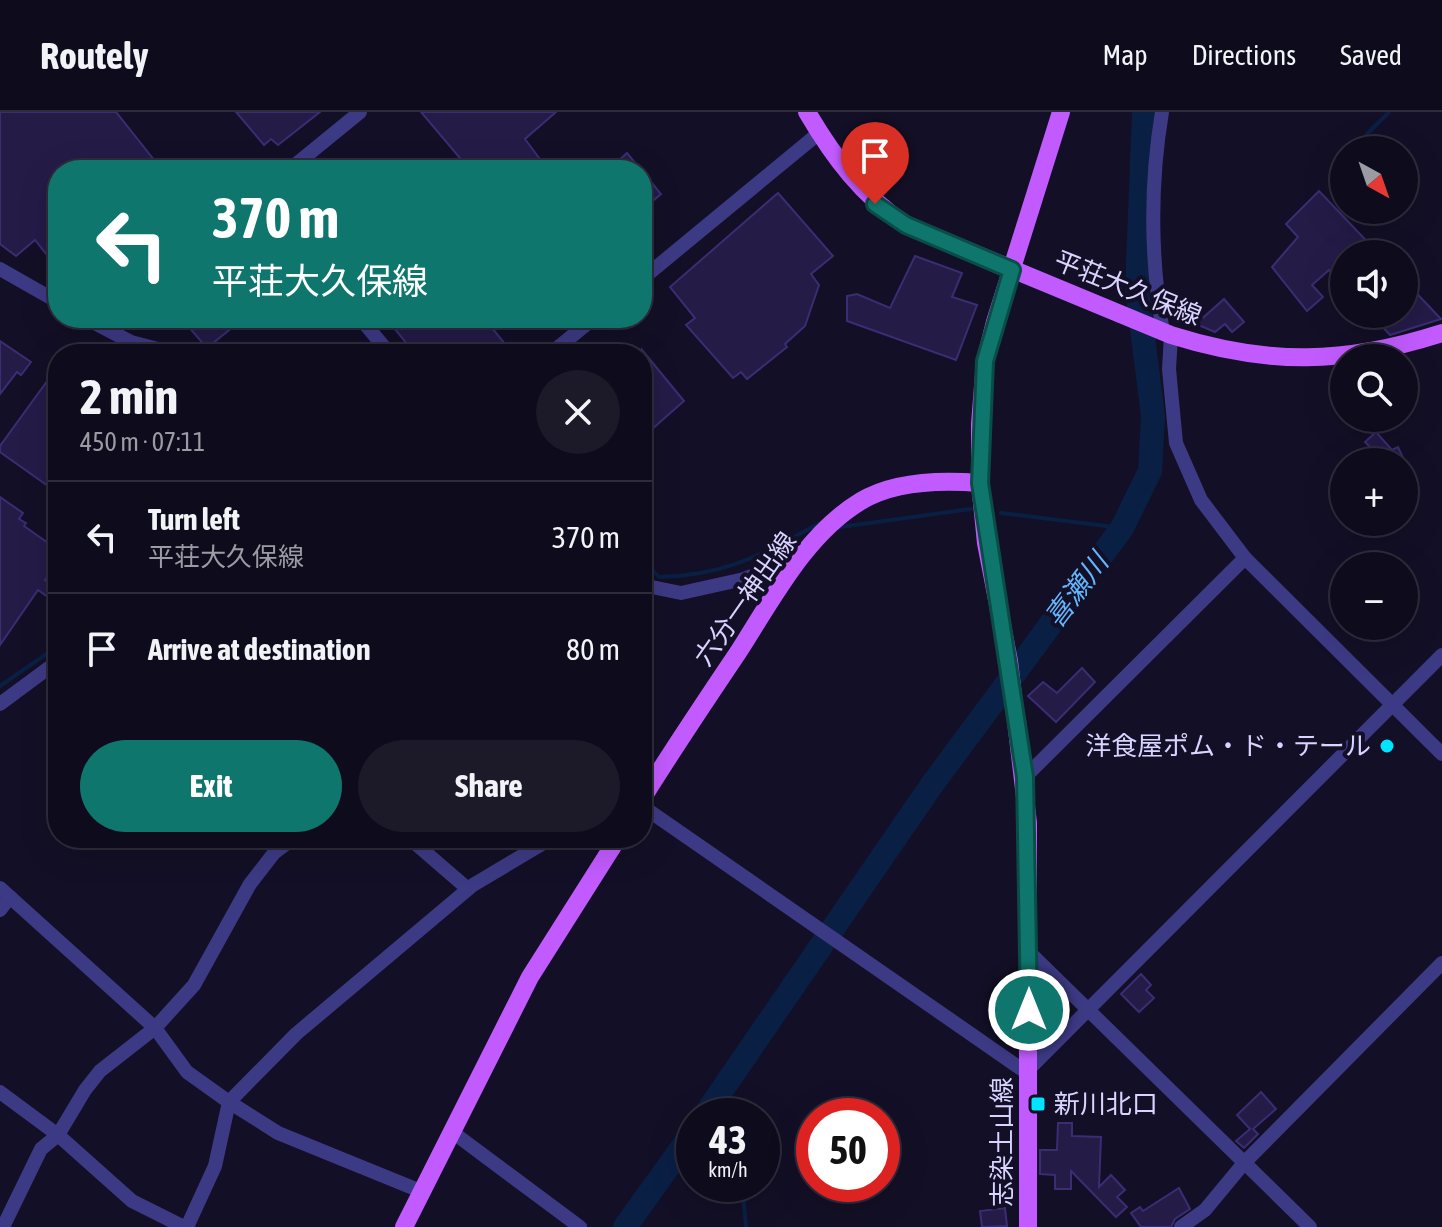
<!DOCTYPE html>
<html lang="en">
<head>
<meta charset="utf-8">
<style>
  body { margin:0; font-family:"Asap Condensed","Noto Sans JP",sans-serif; background:#1c1929; color:#f1f3f6; height:100vh; display:flex; flex-direction:column; font-size:30px; white-space:nowrap }
  * { box-sizing:border-box; margin:0 }
  p { font-size:26px; color:#9b9ba3 }
  .icon { flex:none; width:44px; height:44px; fill:none; stroke:currentColor; stroke-width:2; stroke-linecap:round; stroke-linejoin:round }
  .map { position:relative; flex:1; overflow:hidden }
  .panel { position:absolute; left:48px; top:232px; width:604px; height:504px; display:flex; flex-direction:column; background:#0e0b1c; border-radius:32px; box-shadow:0 8px 32px #0002,0 0 0 2px #2e2b3b }
  .panel>* { flex:none }
  .banner { position:absolute; left:48px; top:48px; width:604px; height:168px; border-radius:32px; box-shadow:0 8px 32px #0002,0 0 0 2px #2e2b3b; background:#0f766e; color:#fff; overflow:hidden }
  .needle { width:52px; rotate:140deg }
  .fabs { position:absolute; left:1330px; top:24px; display:grid; gap:16px }
  .fabs a { display:grid; place-items:center; width:88px; height:88px; border-radius:50%; background:#0e0b1c; box-shadow:0 8px 32px #0002,0 0 0 2px #2e2b3b; font-size:40px }
  .speed { position:absolute; left:676px; top:986px; display:flex; gap:16px; font-size:40px; font-weight:700; text-align:center }
  .speed>* { display:grid; place-content:center; width:104px; height:104px; border-radius:50%; background:#0e0b1c; box-shadow:0 8px 32px #0002,0 0 0 2px #2e2b3b; line-height:1 }
  .speed small { font-size:20px; font-weight:400 }
  .speed .limit { border:12px solid #d22; background:#fff; color:#111 }
  .pin { position:absolute; display:grid; place-items:center; width:68px; height:68px; color:#fff; margin:-82px -34px; border-radius:50% 50% 50% 0; rotate:-45deg; box-shadow:0 0 8px #0007 }
  .pin .icon { rotate:45deg }
  .me { position:absolute; width:88px; margin:-44px; rotate:0deg; stroke-linejoin:round; filter:drop-shadow(0 0 6px #0008) }
  .turn { display:flex; align-items:center; gap:28px; height:168px; padding:0 32px; font-size:36px }
  .turn .icon { width:104px; height:104px; stroke-width:2.5 }
  .turn b { display:block; font-size:56px; line-height:68px }
  .round { display:grid; place-items:center; flex:none; width:84px; height:84px; border-radius:42px; background:#1c1929 }
  .headline { display:flex; align-items:center; justify-content:space-between; height:136px; padding:0 32px }
  h1 { font-size:48px; font-weight:700; line-height:60px }
  .primary-button { display:flex; gap:16px; margin-top:auto; padding:16px 32px }
  .primary-button a { flex:1; height:92px; border-radius:48px; background:#0f766e; color:#fff; font-size:32px; font-weight:700; line-height:92px; text-align:center }
  .primary-button a+a { background:#1c1929; color:#f1f3f6 }
  ul { padding:0; list-style:none }
  li { display:flex; align-items:center; gap:24px; height:112px; padding:0 32px; border-top:2px solid #2e2b3b }
  li div { flex:1 }
  li b { display:block; font-size:30px }
  li em { font-style:normal }
  header { display:flex; align-items:center; gap:48px; box-sizing:border-box; height:112px; padding:0 40px; background:#0e0b1c; border-bottom:2px solid #2e2b3b }
  header strong { font-size:38px }
  nav { display:flex; gap:44px; margin-inline-start:auto; font-size:28px }
  .map>svg:first-child { display:block }
  .lines { fill:none; stroke-linecap:round; stroke-linejoin:round }
  .stream { stroke:#0a1f44; stroke-width:4 }
  .river { stroke:#0a1f44; stroke-width:24 }
  .building { fill:#241b47; stroke:#3b2d73; stroke-width:2 }
  .minor { stroke:#3d3a85; stroke-width:14 }
  .major { stroke:#c25bff; stroke-width:18 }
  .route-casing { stroke:#0a4d48; stroke-width:20 }
  .route { stroke:#0f766e; stroke-width:14 }
  .poi-dot { fill:#00e5ff; stroke:#130f26; stroke-width:3 }
  .labels { text-anchor:middle; stroke-width:8; stroke-linejoin:round; paint-order:stroke }
  .street-label { font-size:26px; fill:#d9d4ff; stroke:#130f26 }
  .poi-label { font-size:26px; fill:#d9d4ff; stroke:#130f26; text-anchor:end }
  .water-label { font-size:28px; font-style:italic; fill:#62b6ff; stroke:#130f26 }
</style>
</head>
<body>
<header>
<strong>Routely</strong>
<nav><a>Map</a><a>Directions</a><a>Saved</a></nav>
</header>
<div class="map">
<svg width="1442" height="1115" viewBox="0 0 1442 1115">
  <rect width="100%" height="100%" fill="#130f26"/>
  <g class="lines">
    <g class="stream">
      <path d="M1366 23 1389 0"/>
      <path d="M1001 401 1122 416"/>
      <path d="M840 415 971 397"/>
      <path d="M642 447 659 465C727 464 762 442 820 411"/>
      <path d="M0 574 58 534"/>
      <path d="M715 990 718 1004"/>
      <path d="M742 1072 746 1115"/>
    </g>
    <g class="river">
      <path d="M704 1004 931 674 1122 416 1150 359 1153 304 1137 177 1144 0"/>
      <path d="M625 1115 694 1019"/>
    </g>
  </g>
  <g class="building">
    <path d="M0 0H116L162 58H58V157L35 128 16 144 0 132Z"/>
    <path d="M236 0H320L278 33 271 27 264 33Z"/>
    <path d="M421 0H556L525 27 548 58H470Z"/>
    <path d="M627 41 641 58H608Z"/>
    <path d="M642 59 661 82 642 98Z"/>
    <path d="M1319 79 1379 142H1344V174L1329 158 1312 173 1323 185 1307 199 1272 155 1298 125 1286 112Z"/>
    <path d="M778 81 833 144 811 162 819 173 805 214 785 232 787 235 747 267 741 260 733 266 686 213 695 206 670 175Z"/>
    <path d="M915 144 962 161 952 185 977 193 956 248 847 209V184L857 182 890 196Z"/>
    <path d="M1404 168 1441 207 1390 223 1371 202H1404Z"/>
    <path d="M1224 187 1244 210 1232 220 1225 212 1215 220 1196 212Z"/>
    <path d="M181 206H244L207 236Z"/>
    <path d="M386 206H484L510 238 504 242H415Z"/>
    <path d="M0 229 31 250 21 263 17 260 0 282Z"/>
    <path d="M642 238 684 289 642 326Z"/>
    <path d="M58 254V381L0 340V334Z"/>
    <path d="M1376 320 1392 338 1398 335 1405 350H1385L1365 330Z"/>
    <path d="M0 385 23 401 19 407 26 411 24 414 58 438V450L45 468 55 475 48 485 38 478 0 533Z"/>
    <path d="M1082 556 1095 570 1056 610 1028 584 1043 570 1057 581Z"/>
    <path d="M1141 862 1151 873 1146 878 1154 886 1139 900 1121 882Z"/>
    <path d="M1261 980 1276 997 1253 1017 1258 1022 1244 1036 1236 1029 1250 1017 1237 1003Z"/>
    <path d="M1058 1011H1072V1024L1101 1025 1099 1075 1111 1063 1125 1078 1117 1085 1127 1095 1116 1105 1071 1059V1077H1055V1063L1040 1062V1038H1057Z"/>
    <path d="M1179 1076 1190 1097 1175 1107 1171 1115H1141L1131 1101 1140 1095 1143 1099Z"/>
    <path d="M1005 1096 1007 1114 982 1115 980 1099Z"/>
  </g>
  <g class="lines">
    <g class="minor">
      <path d="M1162 0C1150 72 1151 149 1163 220"/>
      <path d="M289 58 360 0"/>
      <path d="M0 157 58 190"/>
      <path d="M642 167 819 21"/>
      <path d="M85 206 131 230 177 242"/>
      <path d="M360 206 390 242"/>
      <path d="M1171 223 1169 257 1176 331 1201 388 1245 446 1442 642"/>
      <path d="M550 242 594 206"/>
      <path d="M642 473 681 481 744 467 801 444"/>
      <path d="M0 592 58 549"/>
      <path d="M1025 665 1245 446"/>
      <path d="M642 694 1030 963"/>
      <path d="M409 726 468 777"/>
      <path d="M0 776 155 916 187 960 229 990 278 1021 423 1080"/>
      <path d="M0 798 10 785"/>
      <path d="M1028 839 1310 1115"/>
      <path d="M1029 957 1442 543"/>
      <path d="M0 980 58 1023 132 1089 184 1115"/>
      <path d="M451 1019 580 1115"/>
      <path d="M3 1115 41 1037 58 1023 85 978 100 959 155 916 194 873 250 772 274 741 294 726"/>
      <path d="M187 1115 215 1054 229 990 296 922 473 773 552 726"/>
      <path d="M1181 1115 1205 1098 1244 1051 1442 851"/>
    </g>
    <g class="major">
      <path d="M807 0C834 46 862 83 906 113L1171 223C1269 254 1345 252 1442 221"/>
      <path d="M642 687C673 637 706 588 739 539 773 486 806 422 861 389 894 369 943 368 980 371"/>
      <path d="M404 1115 530 865 618 726"/>
      <path d="M1028 1115V711L1009 549 986 431 980 371V312L985 249 995 210 1061 0"/>
    </g>
  </g>
  <g class="lines">
    <g class="route-casing">
      <path id="route" d="M875 92 906 113 1012 158 985 249 980 371 1025 665 1029 898"/>
    </g>
    <use href="#route" class="route"/>
  </g>
  <g class="poi-dot">
    <circle cx="1387" cy="634" r="8"/>
    <rect x="1030" y="984" width="16" height="16" rx="4"/>
  </g>
  <g class="labels">
    <g class="street-label">
      <text transform="translate(1128 176) rotate(22)" y="9">平荘大久保線</text>
      <text transform="translate(745 487) rotate(-55)" y="9">六分一神出線</text>
      <text transform="translate(1002 1030) rotate(-90)" y="9">志染土山線</text>
    </g>
    <g class="poi-label">
      <text x="1371" y="643">洋食屋ポム・ド・テール</text>
      <text x="1054" y="1001" text-anchor="start">新川北口</text>
    </g>
    <g class="water-label">
      <text transform="translate(1076 478) rotate(-53)" y="10">喜瀬川</text>
    </g>
  </g>
</svg>
<div class="fabs">
<a><svg class="needle" viewBox="-14 -14 28 28"><path d="M0-13l5 13h-10z" fill="#e53935"/><path d="M0 13l5-13h-10z" fill="#9b9ba3"/></svg></a>
<a><svg class="icon" aria-label="sound" viewBox="0 0 24 24"><path d="M4 9h4l5-4v14l-5-4H4zM17 9q2 3 0 6"/></svg></a>
<a><svg class="icon" aria-label="search" viewBox="0 0 24 24"><circle cx="10" cy="10" r="6"/><path d="M15 15l6 6"/></svg></a>
<a>+</a>
<a>−</a>
</div>
<div class="speed"><div>43<small>km/h</small></div><div class="limit">50</div></div>
<div class="pin" style="left:875px;top:92px;background:#d93025"><svg class="icon" aria-label="arrive" viewBox="0 0 24 24"><path d="M6 21V4h12l-3 4 3 4H6"/></svg></div>
<svg class="me" style="left:1029px;top:898px" viewBox="-20 -20 40 40"><circle r="17" fill="#0f766e" stroke="#fff" stroke-width="3"/><path d="M0-11L8 9 0 5-8 9z" fill="#fff"/></svg>
<div class="banner">
<div class="turn"><svg class="icon" aria-label="left" viewBox="0 0 24 24"><path d="M17 20v-9H6M10 6l-5 5 5 5"/></svg><div><b>370 m</b>平荘大久保線</div></div>
</div>
<section class="panel">
<div class="headline"><div><h1>2 min</h1><p>450 m · 07:11</p></div><a class="round"><svg class="icon" aria-label="close" viewBox="0 0 24 24"><path d="M6 6l12 12M18 6L6 18"/></svg></a></div>
<ul>
<li><svg class="icon" aria-label="left" viewBox="0 0 24 24"><path d="M17 20v-9H6M10 6l-5 5 5 5"/></svg><div><b>Turn left</b><p>平荘大久保線</p></div><em>370 m</em></li>
<li><svg class="icon" aria-label="arrive" viewBox="0 0 24 24"><path d="M6 21V4h12l-3 4 3 4H6"/></svg><div><b>Arrive at destination</b></div><em>80 m</em></li>
</ul>
<div class="primary-button"><a>Exit</a><a>Share</a></div>
</section>
</div>
</body>
</html>
